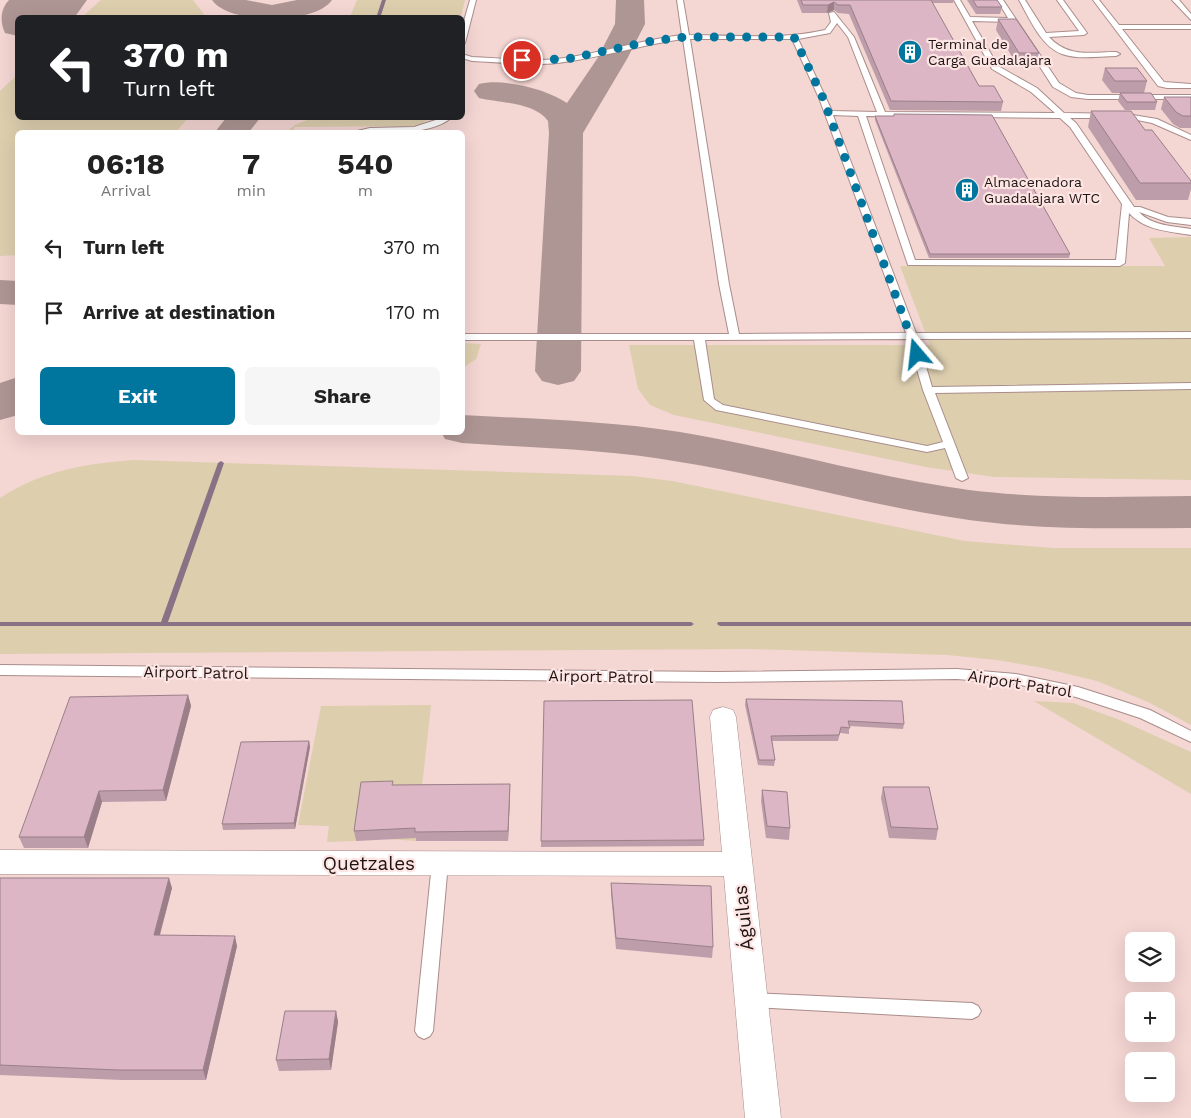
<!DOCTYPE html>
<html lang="en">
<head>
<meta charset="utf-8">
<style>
  body { margin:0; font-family:"Work Sans",sans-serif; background:#f6f6f6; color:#222; height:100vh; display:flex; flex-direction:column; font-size:19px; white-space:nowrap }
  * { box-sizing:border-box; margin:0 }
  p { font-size:16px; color:#767676 }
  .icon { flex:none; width:28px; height:28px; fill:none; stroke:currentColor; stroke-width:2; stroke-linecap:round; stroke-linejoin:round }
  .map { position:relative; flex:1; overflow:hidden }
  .side { position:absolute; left:15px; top:130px; width:450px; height:305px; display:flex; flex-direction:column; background:#fff; border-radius:8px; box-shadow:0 5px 20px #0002 }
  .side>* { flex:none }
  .hud { position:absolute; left:15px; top:15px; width:450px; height:105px; border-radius:8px; box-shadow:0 5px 20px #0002; background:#202124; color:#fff; overflow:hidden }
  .buttons { position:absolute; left:1125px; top:932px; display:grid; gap:10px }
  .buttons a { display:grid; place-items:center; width:50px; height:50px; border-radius:8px; background:#fff; box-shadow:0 5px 20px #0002; font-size:25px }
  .pin { position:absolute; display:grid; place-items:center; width:42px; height:42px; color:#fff; margin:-21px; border:2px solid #fff; border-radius:50%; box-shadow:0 1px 5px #0007 }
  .me { position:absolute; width:55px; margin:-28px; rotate:343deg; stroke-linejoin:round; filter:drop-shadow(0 0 4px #0008) }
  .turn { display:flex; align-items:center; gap:18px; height:105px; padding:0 25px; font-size:22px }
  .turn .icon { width:65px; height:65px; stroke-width:2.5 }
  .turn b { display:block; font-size:35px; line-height:42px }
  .eta { display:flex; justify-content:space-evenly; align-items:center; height:85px; text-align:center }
  .eta b { font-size:30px; font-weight:700; line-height:35px }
  .cta { display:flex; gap:10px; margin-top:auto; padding:10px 25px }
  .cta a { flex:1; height:58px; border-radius:8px; background:#00769f; color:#fff; font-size:20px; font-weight:700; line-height:58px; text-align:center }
  .cta a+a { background:#f6f6f6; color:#222 }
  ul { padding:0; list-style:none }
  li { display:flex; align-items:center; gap:15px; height:65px; padding:0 25px }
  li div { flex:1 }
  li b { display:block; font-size:19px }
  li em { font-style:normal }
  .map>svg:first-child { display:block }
  .green { fill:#ddceae }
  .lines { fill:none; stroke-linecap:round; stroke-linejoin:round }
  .stream { fill:#877385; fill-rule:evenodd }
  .taxiway { fill:#ae9694; fill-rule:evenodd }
  .runway { fill:#ae9694; fill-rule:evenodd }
  .lane-casing { stroke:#a98d8a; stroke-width:2 }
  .street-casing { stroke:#a98d8a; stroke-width:1 }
  .lane { fill:#fff; fill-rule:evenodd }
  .street { fill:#fff; fill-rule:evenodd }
  .wall { fill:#bd9da9 }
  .shaded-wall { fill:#9a7f89 }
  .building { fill:#dcb6c4; stroke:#9a7f89 }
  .route { stroke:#00769f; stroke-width:9; stroke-dasharray:0 16.2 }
  .labels { text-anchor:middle; stroke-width:4.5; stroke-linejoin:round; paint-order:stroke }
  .far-poi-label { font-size:14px; fill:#1e1413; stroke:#fde5e3; text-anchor:start }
  .street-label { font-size:16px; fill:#1e1413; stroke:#fde5e3 }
  .near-street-label { font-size:19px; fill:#1e1413; stroke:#fde5e3 }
</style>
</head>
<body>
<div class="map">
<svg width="1191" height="1118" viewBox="0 0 1191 1118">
  <rect width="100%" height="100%" fill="#f4d6d3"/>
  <g class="green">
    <path d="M101 0H193L206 17H82Z"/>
    <path d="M357 0H465L461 17H350Z"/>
    <path d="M17 75 18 118H188L176 132H18L17 255 0 256V91Z"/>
    <path d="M312 118H430L421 124 411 126 295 127 293 132H286L295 125Z"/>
    <path d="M1191 237V480L994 477 926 467 674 415 650 405 638 389 629 345H930L900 266H1165L1149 238Z"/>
    <path d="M463 343 481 344 476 359 463 368Z"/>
    <path d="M135 460 633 476 672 481 965 541 1054 548H1191V725L1148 702 1097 681 1043 668 997 660 947 655 750 649 0 654V498C41 471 87 463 135 460Z"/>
    <path d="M1034 701 1073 703 1120 720 1191 752V794Z"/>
    <path d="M431 705 416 841 389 839 362 792 355 841 327 842 329 826 298 825 321 706Z"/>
  </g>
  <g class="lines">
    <g class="stream">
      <path d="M382 0H386L380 18H376Z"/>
      <path d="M221 461 224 463 168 622H691L694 624 691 626H0V622H161L218 463Z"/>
      <path d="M718 622H1191V626H720L717 624Z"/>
    </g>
    <g class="taxiway">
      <path d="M212 0H246L272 5 297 0H332C315 25 229 25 212 0Z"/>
      <path d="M616 0H644L645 24 627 59 583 133 581 371 574 381 558 385 542 381 535 371 549 133 548 121C535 102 499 103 479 98L474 91 479 84C503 78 547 89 567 103L597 59 615 24Z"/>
      <path d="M226 118H260L249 132H215Z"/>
      <path d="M0 280 18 281V305L0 304Z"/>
      <path d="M18 377V415L0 420V383Z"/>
      <path d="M462 415C535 419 608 421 680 432 777 448 871 477 969 490 1042 499 1117 497 1191 496V528C1126 528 1060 530 995 523 888 512 786 479 680 462 608 449 535 448 462 443L445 439 441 432H462Z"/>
    </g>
    <path class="runway" d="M9 0H87L74 18H18V36L5 33C0 22 0 9 9 0Z"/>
    <g class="lane-casing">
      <g id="lane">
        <path d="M470 0H476L465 43 462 45V28Z"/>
        <path d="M677 0H683L689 35C734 35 782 40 825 30L831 22 829 13 834 12 854 37 885 112 1055 113 1031 92 992 69 954 0H960L970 17 1008 18 997 0H1003L1059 83 1076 93 1088 95H1191V99H1088L1071 97 1053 87 1011 22 972 21 998 66 1037 88 1064 113 1127 114 1157 119 1191 135V140L1152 123 1127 118H1070L1076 123 1134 207H1140L1168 217 1191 219V225L1167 222 1139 212C1152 226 1173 226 1191 229V235C1168 231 1146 231 1129 213L1125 263 1120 266 908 265 858 116 833 115 916 333 1191 332V338L918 339 932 387 1191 383V389L935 393 968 478 962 481 956 478 945 448 927 452 716 410 704 400 694 340H462V334H729L719 284 683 39C640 45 600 58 557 63 530 66 500 62 472 61L462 58V54L472 57C500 58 530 62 557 59 599 54 640 40 682 35ZM837 23 848 37 877 112 832 111 798 39 830 33ZM690 39H792L819 98 906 333 739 334 729 284ZM866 116 1060 118 1070 127 1122 204 1116 260H915ZM908 339 923 390 943 442 927 446 723 405 714 399 705 340Z"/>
        <path d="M1019 0H1025L1046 33 1079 31 1057 0H1063L1087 33 1084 35 1049 37C1068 58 1090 52 1116 52L1120 54 1116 56C1099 56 1078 60 1062 54 1041 47 1029 17 1019 0Z"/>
        <path d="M1093 0H1099L1119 25H1191V29H1122L1164 82 1191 84V88H1167L1158 86Z"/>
        <path d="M1172 0H1179L1191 14V20Z"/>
        <path d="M442 118H451C431 135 378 135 353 132L370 128 414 127Z"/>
        <path d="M0 665 717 672 957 669 1016 674 1078 687 1150 710 1191 731V742L1140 718 1076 697 1016 684 957 679 717 682 0 675Z"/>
        <path d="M440 857 446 859 448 863 433 1031 430 1036 424 1039 418 1036 415 1031 432 863 434 859Z"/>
        <path d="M753 993 972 1003 978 1006 981 1011 978 1016 972 1019 753 1007 747 1005 744 1000 747 995Z"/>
      </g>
    </g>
    <g class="street-casing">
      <path id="street" d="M723 707 733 710 736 717 781 1118H745L724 876 0 874V850L722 852 710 717 713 710Z"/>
    </g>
    <use href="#lane" class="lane"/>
    <use href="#street" class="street"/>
  </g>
  <g class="wall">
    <path d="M797 0H954L953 3H932L979 86 1003 102 1001 111 890 110 849 14 838 13 834 10 827 13H802Z"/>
    <path d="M967 0H997L1002 7 1000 14H976Z"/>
    <path d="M998 19 1039 53 1036 65H1017L996 30Z"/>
    <path d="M1105 68 1147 81 1144 93 1157 102 1155 110H1125L1118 101 1120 93H1112L1102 80Z"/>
    <path d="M1164 97H1191V128H1180L1173 124 1161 109Z"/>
    <path d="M1091 111 1145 130 1191 181V189L1188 200H1136L1088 127Z"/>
    <path d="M894 114 1070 254 1069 258H929L875 120V116H894Z"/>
    <path d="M188 695 191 706 166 801 102 802 88 848H24L19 837Z"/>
    <path d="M746 699 904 724 903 729 849 726V734L840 733 838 741H772L775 760 774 766 758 765 745 705Z"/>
    <path d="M309 741 310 747 295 829 223 830 222 824Z"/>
    <path d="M510 784V794L508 841H416V838L356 841 354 831 393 785Z"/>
    <path d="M883 787 938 829 936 840 889 838 881 798Z"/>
    <path d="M762 790 790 828 789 840 766 838 761 801Z"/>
    <path d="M704 840V846L541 847V841Z"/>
    <path d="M0 878 172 888 160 935 237 946 206 1080H122L0 1075Z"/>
    <path d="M611 883 713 947 712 958 616 949 611 894Z"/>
    <path d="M336 1011 338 1022 331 1070 279 1071 276 1060Z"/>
  </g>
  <g class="shaded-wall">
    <path d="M834 2V10L827 13 828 5Z"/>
    <path d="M188 695 191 706 166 801 163 790Z"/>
    <path d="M309 741 310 747 295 829 294 823Z"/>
    <path d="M510 784V794L508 841V831Z"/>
    <path d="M99 791 102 802 88 848 84 837Z"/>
    <path d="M169 878 172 888 157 945 154 935Z"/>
    <path d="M235 936 237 946 206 1080 203 1070Z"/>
    <path d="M336 1011 338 1022 331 1070 329 1059Z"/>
  </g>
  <g class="building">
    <path d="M801 0H931L979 86H994L1003 102 891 101 850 5H838L834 2 828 5H803Z"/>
    <path d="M973 0H997L1002 7H977Z"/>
    <path d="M998 19H1016L1039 53H1019Z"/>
    <path d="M1105 68H1137L1147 81H1115Z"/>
    <path d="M1120 93H1151L1157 102H1127Z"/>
    <path d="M1164 97H1191V116H1183L1176 112Z"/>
    <path d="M1091 111H1131L1145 130H1152L1191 181V183H1140Z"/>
    <path d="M894 114 992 115 1070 254H930L875 116H894Z"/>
    <path d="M188 695 163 790 99 791 84 837H19L70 697Z"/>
    <path d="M746 699 902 701 904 724 848 721 850 728 841 727 839 735 771 736 775 760H759Z"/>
    <path d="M692 700 704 840 541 841 544 701Z"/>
    <path d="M309 741 294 823 222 824 241 742Z"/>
    <path d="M393 781 392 785 510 784 508 831 415 832V828L354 831 361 782Z"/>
    <path d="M883 787H929L938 829 891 827Z"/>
    <path d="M762 790 787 792 790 828 767 826Z"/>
    <path d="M0 878H169L154 935 235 936 203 1070H118L0 1065Z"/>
    <path d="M611 883 711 886 713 947 616 938Z"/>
    <path d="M285 1011H336L329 1059 276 1060Z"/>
  </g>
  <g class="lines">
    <path class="route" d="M522 60 567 59 652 41 685 37H794L823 98 917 354"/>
  </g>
  <defs>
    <g id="building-disc" transform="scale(1.25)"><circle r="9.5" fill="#00769f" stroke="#fde5e3"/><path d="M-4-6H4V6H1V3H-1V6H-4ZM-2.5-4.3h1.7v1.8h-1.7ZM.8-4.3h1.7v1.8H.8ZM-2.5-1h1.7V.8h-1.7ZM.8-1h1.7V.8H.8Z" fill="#fff"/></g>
  </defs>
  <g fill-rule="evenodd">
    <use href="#building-disc" x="910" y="52"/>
    <use href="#building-disc" x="967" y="190"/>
  </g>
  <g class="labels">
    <g class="far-poi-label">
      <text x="928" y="49">Terminal de<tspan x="928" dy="16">Carga Guadalajara</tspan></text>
      <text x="984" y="187">Almacenadora<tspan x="984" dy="16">Guadalajara WTC</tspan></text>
    </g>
    <g class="street-label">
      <text transform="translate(196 672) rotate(1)" y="6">Airport Patrol</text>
      <text transform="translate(601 676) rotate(1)" y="6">Airport Patrol</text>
      <text transform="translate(1020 683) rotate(9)" y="6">Airport Patrol</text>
    </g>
    <g class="near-street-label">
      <text x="369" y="870">Quetzales</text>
      <text transform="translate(743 918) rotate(-96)" y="7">Águilas</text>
    </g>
  </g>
</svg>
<div class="buttons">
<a><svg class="icon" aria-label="layers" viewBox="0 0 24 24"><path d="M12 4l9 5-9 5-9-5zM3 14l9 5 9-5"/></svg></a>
<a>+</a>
<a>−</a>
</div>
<div class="pin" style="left:522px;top:60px;background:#d93025"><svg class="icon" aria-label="arrive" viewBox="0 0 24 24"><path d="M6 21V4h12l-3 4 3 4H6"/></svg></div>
<svg class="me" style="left:917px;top:354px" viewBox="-20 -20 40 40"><path d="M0-17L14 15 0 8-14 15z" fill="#00769f" stroke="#fff" stroke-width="4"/></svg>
<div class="hud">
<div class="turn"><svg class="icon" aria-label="left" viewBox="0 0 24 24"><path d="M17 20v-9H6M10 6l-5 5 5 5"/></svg><div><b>370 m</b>Turn left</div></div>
</div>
<section class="side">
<div class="eta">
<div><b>06:18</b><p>Arrival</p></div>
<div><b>7</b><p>min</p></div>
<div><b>540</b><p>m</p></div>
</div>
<ul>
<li><svg class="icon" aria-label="left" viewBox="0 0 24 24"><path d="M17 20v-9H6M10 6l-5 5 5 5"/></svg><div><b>Turn left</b></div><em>370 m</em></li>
<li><svg class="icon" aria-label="arrive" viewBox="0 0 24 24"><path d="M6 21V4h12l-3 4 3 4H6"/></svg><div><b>Arrive at destination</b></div><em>170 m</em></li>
</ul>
<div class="cta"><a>Exit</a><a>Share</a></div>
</section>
</div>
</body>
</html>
